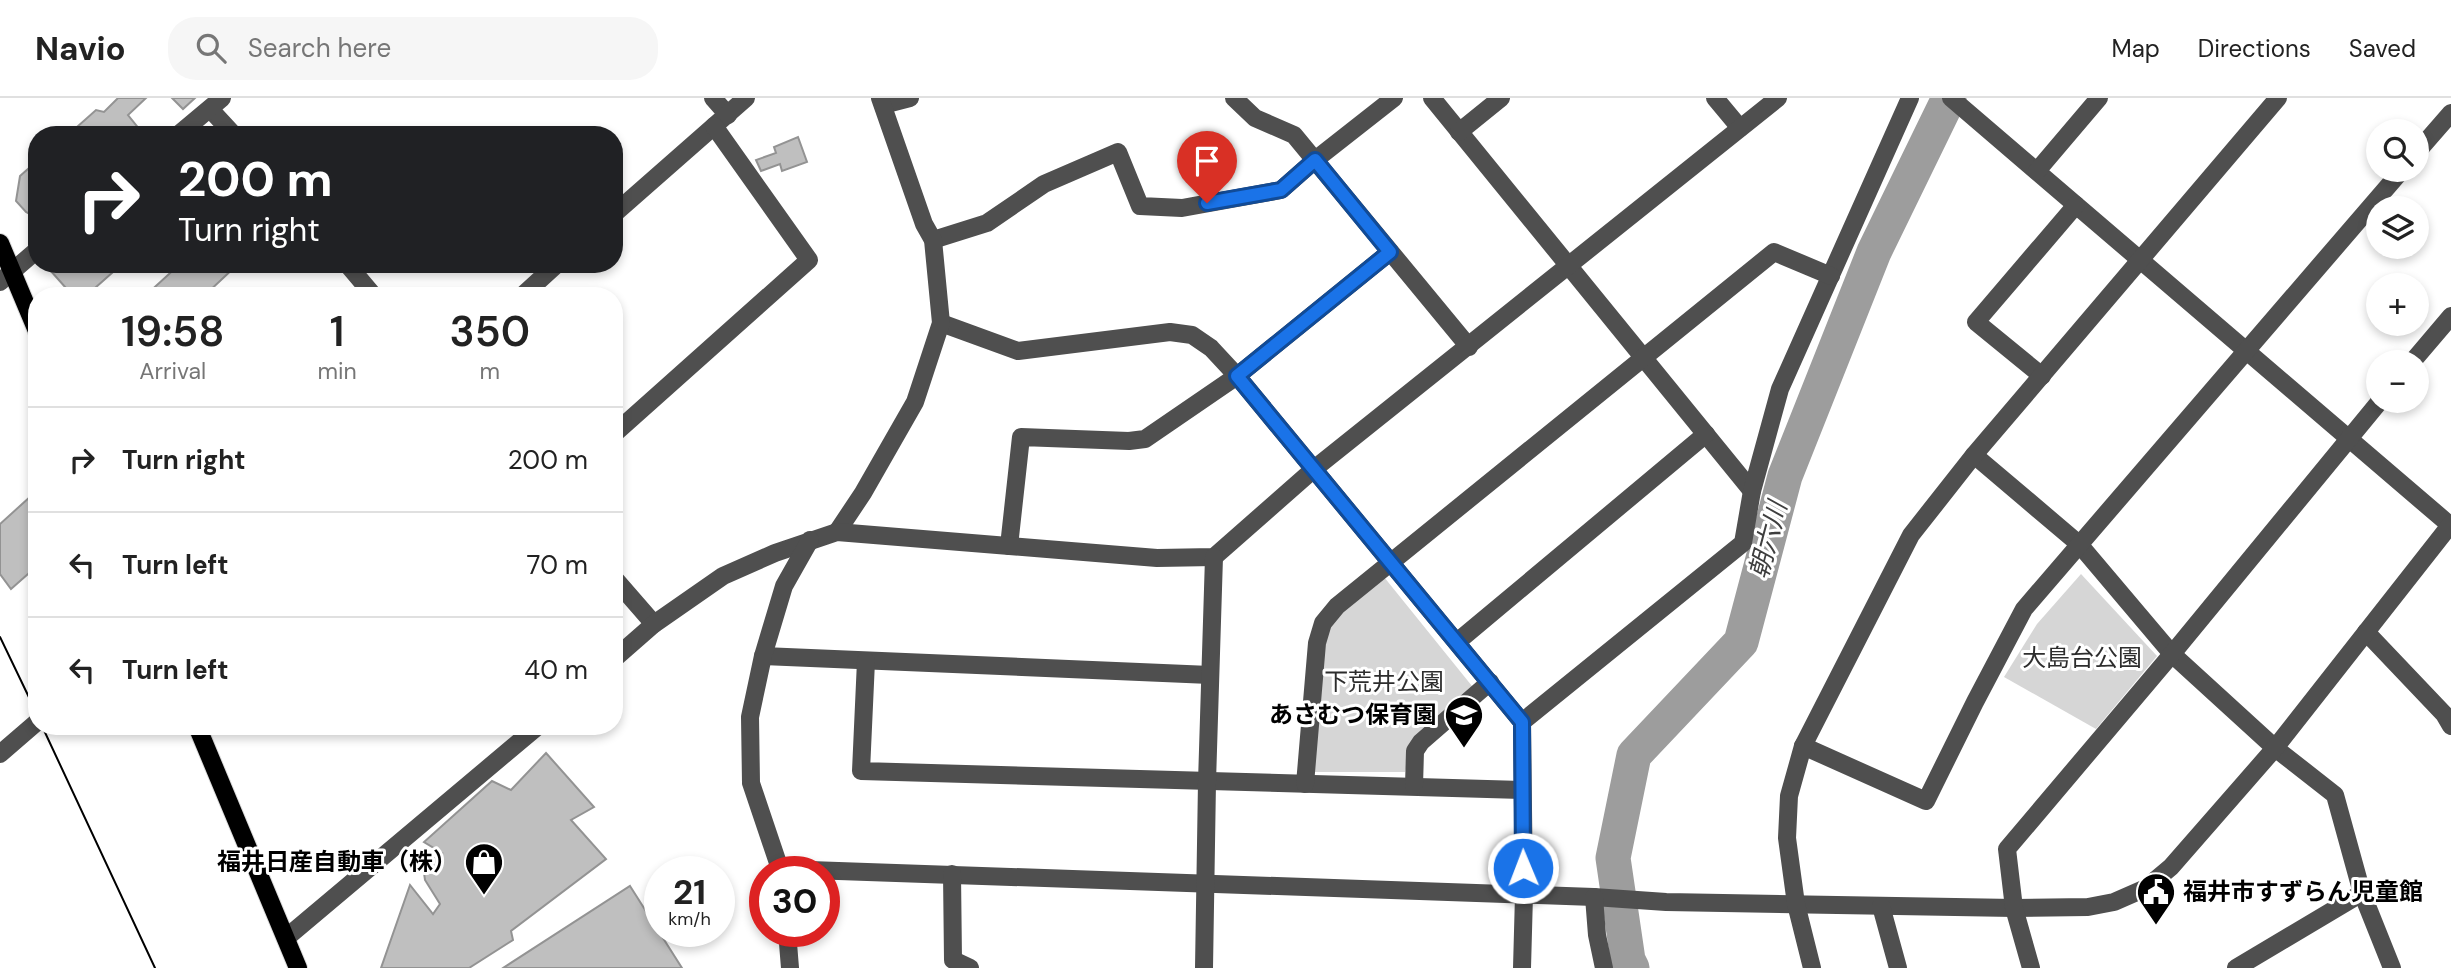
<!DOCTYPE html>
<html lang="en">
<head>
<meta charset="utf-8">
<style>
  body { margin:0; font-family:"DM Sans","Noto Sans JP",sans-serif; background:#f6f6f6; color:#222; height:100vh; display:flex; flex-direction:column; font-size:26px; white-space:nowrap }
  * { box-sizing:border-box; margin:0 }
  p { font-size:23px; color:#767676 }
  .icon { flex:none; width:38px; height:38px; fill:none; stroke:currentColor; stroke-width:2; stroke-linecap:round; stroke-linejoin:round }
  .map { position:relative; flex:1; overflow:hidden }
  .side { position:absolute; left:28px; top:189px; width:595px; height:448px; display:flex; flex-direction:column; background:#fff; border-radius:28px; box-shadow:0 4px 10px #0003 }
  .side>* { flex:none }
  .top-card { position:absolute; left:28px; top:28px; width:595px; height:147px; border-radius:28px; box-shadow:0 4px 10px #0003; background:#202124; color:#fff; overflow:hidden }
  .fabs { position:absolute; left:2366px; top:21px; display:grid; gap:14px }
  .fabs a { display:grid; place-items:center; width:63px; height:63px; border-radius:50%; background:#fff; box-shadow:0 4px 10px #0003; font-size:35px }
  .speed { position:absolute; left:644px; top:758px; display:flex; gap:14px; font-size:35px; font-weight:700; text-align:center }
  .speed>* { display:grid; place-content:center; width:91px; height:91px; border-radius:50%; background:#fff; box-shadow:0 4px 10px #0003; line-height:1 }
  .speed small { font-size:18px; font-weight:400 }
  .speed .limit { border:10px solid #d22; background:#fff; color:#111 }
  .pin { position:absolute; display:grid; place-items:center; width:60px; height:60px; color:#fff; margin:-72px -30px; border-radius:50% 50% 50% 0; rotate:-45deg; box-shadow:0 0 7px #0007 }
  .pin .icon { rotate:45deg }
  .me { position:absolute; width:77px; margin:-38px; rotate:359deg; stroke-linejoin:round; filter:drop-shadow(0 0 5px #0008) }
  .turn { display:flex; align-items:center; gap:24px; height:147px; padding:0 35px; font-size:32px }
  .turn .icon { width:91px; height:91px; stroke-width:2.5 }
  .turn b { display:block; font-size:49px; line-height:60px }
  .eta { display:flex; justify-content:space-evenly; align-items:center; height:119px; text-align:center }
  .eta b { font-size:42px; font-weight:600; line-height:49px }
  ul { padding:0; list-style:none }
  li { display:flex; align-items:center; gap:21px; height:105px; padding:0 35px; border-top:2px solid #e0e0e0 }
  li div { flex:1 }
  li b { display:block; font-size:26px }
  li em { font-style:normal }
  header { display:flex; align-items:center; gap:42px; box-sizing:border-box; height:98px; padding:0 35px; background:#fff; border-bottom:2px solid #e0e0e0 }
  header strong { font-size:33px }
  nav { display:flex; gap:38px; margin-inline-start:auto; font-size:24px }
  .search { width:490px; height:63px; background:#f6f6f6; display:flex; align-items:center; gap:18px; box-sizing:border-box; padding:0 24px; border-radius:28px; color:#767676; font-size:26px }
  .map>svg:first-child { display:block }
  .green { fill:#d6d6d6 }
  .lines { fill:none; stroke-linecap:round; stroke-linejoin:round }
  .river { stroke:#9d9d9d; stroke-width:35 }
  .building { fill:#bfbfbf; stroke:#939393; stroke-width:2 }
  .major-casing { stroke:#dbdbdb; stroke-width:20 }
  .minor { stroke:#4f4f4f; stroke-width:18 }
  .major { stroke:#000; stroke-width:18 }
  .tram { stroke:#000; stroke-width:2 }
  .route-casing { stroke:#114b97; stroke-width:18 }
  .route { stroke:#1a73e8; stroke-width:12 }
  .labels { text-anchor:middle; stroke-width:6; stroke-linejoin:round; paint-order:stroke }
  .park-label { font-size:24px; fill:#2d2d2d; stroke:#fff }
  .poi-label { font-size:24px; font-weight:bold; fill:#000; stroke:#fff; text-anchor:end }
  .water-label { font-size:26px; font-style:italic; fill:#3e3e3e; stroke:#fff }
</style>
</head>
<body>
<header>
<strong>Navio</strong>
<div class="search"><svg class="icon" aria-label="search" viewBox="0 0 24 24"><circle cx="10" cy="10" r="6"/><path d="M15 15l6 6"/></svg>Search here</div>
<nav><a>Map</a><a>Directions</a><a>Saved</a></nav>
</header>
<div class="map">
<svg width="2451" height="870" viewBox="0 0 2451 870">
  <rect width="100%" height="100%" fill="#fff"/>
  <g class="green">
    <path d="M2081 476 2157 558 2096 631 2004 579 2037 526Z"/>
    <path d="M1384 479 1476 593 1413 643 1405 674H1311L1323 544 1334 521Z"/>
  </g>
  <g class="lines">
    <path class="river" d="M1632 870 1628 862 1613 760 1634 657 1741 544 1785 378 1874 154 1949 0"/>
  </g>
  <g class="building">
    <path d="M118 0H146L128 17 144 37H68L96 12 104 14Z"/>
    <path d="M172 0H195L183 11Z"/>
    <path d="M798 39 807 64 782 73 780 66 761 73 756 62 776 55 774 49Z"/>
    <path d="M37 63V120L26 114 16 103 20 78Z"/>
    <path d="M57 166H122L86 198H73L50 172Z"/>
    <path d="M180 166H236L237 167 204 198H145Z"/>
    <path d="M31 398 37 414V468L11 491 0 476V426Z"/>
    <path d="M546 655 594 709 571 722 606 761 511 833 513 842 469 870H381L410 787 433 816 440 806 425 782 423 768 442 755 424 744 492 683 511 692Z"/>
    <path d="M630 788 682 870H503Z"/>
  </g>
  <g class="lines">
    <g class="major-casing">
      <g id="major">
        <path d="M0 145 37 233"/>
        <path d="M197 628 298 870"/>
      </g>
    </g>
    <g class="minor">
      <path d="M713 0 728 17"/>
      <path d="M1234 0 1255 20 1294 37 1469 249"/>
      <path d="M1432 0 1752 393"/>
      <path d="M1715 0 1740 30"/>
      <path d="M1951 0 2451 428"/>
      <path d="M883 7 910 0"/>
      <path d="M210 11 234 37"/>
      <path d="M1459 34 1501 0"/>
      <path d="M178 37 222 0"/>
      <path d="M2417 54 2451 15"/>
      <path d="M2037 73 2099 0"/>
      <path d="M614 116 746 0"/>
      <path d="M933 142 987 125 1044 86 1118 54 1140 108 1182 110 1281 92 1315 62 1394 0"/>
      <path d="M347 166 374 198"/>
      <path d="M0 184 37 152"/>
      <path d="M522 198 557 166"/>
      <path d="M941 225 1018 253 1170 234 1192 237 1211 250 1237 278 1522 624 1524 797 1522 870"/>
      <path d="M2412 264 2451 218"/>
      <path d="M2042 278 1976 224 2076 107"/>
      <path d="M614 336 809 162 714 28"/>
      <path d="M1974 357 2079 446 2172 556 2275 650 2335 697 2362 795 2392 870"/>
      <path d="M837 434 863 395 915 304 941 225 933 142 924 126 880 0"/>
      <path d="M1009 448 1021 339 1129 343 1145 341 1237 278 1390 154"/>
      <path d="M614 480 654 526"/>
      <path d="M2366 534 2444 616 2451 628"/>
      <path d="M1457 544 1706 336"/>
      <path d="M763 558 1210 577"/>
      <path d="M614 561 654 526 723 478 775 455 837 434 1157 460 1214 459 1314 371 1778 0"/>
      <path d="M866 563 861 673 1522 692"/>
      <path d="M1522 624 1743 445 1752 393 1780 291 1910 0"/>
      <path d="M1803 648 1926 703 1975 604 2024 511 2402 72"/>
      <path d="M0 656 37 624"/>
      <path d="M1305 686 1317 545 1323 525 1337 508 1774 154 1831 178"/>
      <path d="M1414 688 1415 653 1421 644 1490 584"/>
      <path d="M781 771 1594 799 1666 804 2014 810 2088 809 2114 804 2146 790 2171 769 2275 650 2451 426"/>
      <path d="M781 774 751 685 750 619 763 558 784 488 810 442"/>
      <path d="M952 776 953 862 970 870"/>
      <path d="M1594 799 1597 837 1604 870"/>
      <path d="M1881 808 1898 870"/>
      <path d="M787 833 790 870"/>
      <path d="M286 840 538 628"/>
      <path d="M1204 870 1207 684 1214 459"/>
      <path d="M1812 870 1796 806 1787 740 1789 698 1803 648 1911 437 1974 357 2278 0"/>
      <path d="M2031 870 2014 810 2007 751 2172 556 2380 303"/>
      <path d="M2236 870 2362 795"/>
    </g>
    <use href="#major" class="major"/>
    <g class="tram">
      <path d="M0 539 37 616"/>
      <path d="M42 628 155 870"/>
    </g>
  </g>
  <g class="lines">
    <g class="route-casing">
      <path id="route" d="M1207 105 1281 92 1315 62 1390 154 1237 278 1522 624 1523 770"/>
    </g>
    <use href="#route" class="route"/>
  </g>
  <defs>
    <g id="school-pin" transform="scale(2.0125)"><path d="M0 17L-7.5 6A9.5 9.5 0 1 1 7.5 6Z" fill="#000" stroke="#fff"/><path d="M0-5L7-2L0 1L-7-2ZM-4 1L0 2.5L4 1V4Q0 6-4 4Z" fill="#fff"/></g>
    <g id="shop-pin" transform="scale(2.0125)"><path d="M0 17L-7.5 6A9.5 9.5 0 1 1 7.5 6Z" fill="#000" stroke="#fff"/><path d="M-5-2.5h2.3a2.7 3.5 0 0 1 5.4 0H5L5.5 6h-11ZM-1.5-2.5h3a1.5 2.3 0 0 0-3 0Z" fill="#fff"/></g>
    <g id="civic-pin" transform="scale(2.0125)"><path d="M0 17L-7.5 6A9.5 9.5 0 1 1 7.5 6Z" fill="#000" stroke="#fff"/><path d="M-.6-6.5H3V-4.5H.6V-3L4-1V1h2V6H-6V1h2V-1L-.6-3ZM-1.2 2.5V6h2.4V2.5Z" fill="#fff"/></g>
  </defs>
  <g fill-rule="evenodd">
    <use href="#school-pin" x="1464" y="617"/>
    <use href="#shop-pin" x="484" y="764"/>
    <use href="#civic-pin" x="2156" y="794"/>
  </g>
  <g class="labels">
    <g class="park-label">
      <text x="2082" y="568">大島台公園</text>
      <text x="1384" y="592">下荒井公園</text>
    </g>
    <g class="poi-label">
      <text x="1437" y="625">あさむつ保育園</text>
      <text x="457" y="772">福井日産自動車（株）</text>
      <text x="2183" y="802" text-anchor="start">福井市すずらん児童館</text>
    </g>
    <g class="water-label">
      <text transform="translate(1768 442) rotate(-75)" y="9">朝六川</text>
    </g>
  </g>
</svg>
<div class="fabs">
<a><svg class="icon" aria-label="search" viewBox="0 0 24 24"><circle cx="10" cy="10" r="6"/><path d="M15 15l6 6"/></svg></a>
<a><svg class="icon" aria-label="layers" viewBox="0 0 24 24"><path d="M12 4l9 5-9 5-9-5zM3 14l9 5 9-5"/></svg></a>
<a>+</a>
<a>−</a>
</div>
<div class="speed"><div>21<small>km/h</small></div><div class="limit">30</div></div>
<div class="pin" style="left:1207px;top:105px;background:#d93025"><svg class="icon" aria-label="arrive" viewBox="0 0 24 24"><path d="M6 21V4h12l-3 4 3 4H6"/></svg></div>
<svg class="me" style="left:1523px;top:770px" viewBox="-20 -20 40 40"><circle r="17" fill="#1a73e8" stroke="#fff" stroke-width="3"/><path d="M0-11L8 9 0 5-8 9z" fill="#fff"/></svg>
<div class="top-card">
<div class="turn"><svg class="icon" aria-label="right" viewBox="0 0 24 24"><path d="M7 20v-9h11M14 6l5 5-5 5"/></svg><div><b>200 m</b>Turn right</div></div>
</div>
<section class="side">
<div class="eta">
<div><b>19:58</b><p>Arrival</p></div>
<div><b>1</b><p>min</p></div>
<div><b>350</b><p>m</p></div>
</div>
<ul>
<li><svg class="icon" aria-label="right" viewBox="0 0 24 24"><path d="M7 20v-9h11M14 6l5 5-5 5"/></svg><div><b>Turn right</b></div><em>200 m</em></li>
<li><svg class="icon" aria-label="left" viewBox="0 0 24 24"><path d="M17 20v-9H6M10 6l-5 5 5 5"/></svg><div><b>Turn left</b></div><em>70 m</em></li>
<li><svg class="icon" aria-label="left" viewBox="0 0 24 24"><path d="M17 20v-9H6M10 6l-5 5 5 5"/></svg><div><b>Turn left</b></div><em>40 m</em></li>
</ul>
</section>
</div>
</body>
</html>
